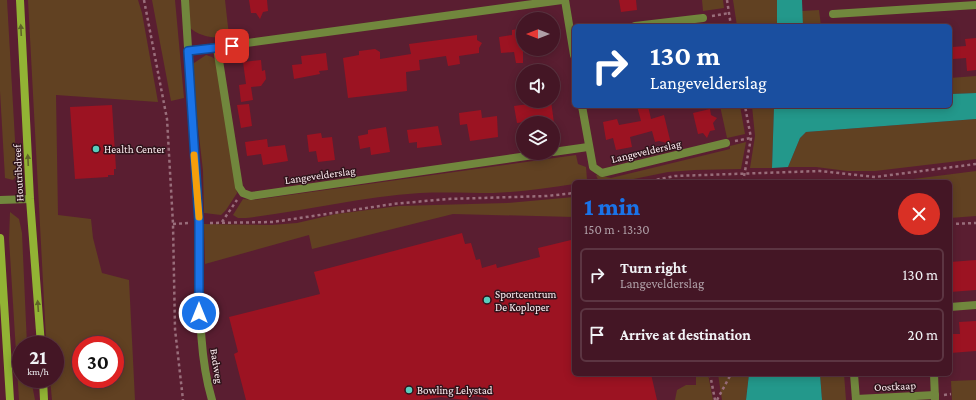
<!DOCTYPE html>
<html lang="en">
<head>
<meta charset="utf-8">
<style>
  body { margin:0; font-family:"Crimson Pro",serif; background:#4b1f2d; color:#f1f3f6; height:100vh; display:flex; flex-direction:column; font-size:15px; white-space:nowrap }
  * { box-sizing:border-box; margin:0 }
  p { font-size:13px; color:#af9fa7 }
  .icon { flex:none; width:22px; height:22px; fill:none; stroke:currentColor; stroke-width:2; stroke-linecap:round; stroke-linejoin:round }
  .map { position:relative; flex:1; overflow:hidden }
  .details { position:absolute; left:572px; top:180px; width:380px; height:196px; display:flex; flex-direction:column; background:#441625; border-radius:6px; box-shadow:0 2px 10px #0003,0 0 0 1px #5c3542 }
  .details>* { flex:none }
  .hud { position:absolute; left:572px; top:24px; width:380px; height:84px; border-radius:6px; box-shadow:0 2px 10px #0003,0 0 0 1px #5c3542; background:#1a4fa0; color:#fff; overflow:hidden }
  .needle { width:26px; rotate:270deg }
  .fabs { position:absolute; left:516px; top:12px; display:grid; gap:8px }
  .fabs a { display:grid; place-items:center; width:44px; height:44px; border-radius:50%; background:#441625; box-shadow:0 2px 10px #0003,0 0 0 1px #5c3542; font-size:20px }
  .speed { position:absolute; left:12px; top:336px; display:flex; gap:8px; font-size:20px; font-weight:700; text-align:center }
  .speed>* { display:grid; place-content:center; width:52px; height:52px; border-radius:50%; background:#441625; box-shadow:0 2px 10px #0003,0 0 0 1px #5c3542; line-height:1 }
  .speed small { font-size:10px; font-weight:400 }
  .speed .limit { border:6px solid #d22; background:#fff; color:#111 }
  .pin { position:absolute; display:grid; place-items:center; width:34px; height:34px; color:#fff; margin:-17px; border-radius:8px; box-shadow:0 2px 6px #0006 }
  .me { position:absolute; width:44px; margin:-22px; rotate:0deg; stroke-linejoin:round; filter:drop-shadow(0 0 3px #0008) }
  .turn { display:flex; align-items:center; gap:14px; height:84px; padding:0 12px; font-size:18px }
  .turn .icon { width:52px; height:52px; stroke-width:2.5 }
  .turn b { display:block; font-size:28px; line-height:34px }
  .round { display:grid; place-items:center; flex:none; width:42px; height:42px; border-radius:21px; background:#4b1f2d }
  .summary { display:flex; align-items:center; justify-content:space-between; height:68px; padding:0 12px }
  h1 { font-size:24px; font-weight:800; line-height:30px; color:#1a73e8 }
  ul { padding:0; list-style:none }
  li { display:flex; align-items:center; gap:12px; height:54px; margin:0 8px 6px; padding:0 4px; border:2px solid #5c3542; border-radius:6px }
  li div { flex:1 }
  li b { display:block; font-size:15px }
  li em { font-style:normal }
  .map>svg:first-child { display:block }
  .green { fill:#614122; fill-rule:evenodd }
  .water { fill:#23988b }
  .building { fill:#9c1322 }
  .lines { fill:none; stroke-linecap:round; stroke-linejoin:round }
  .path { stroke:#996e7b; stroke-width:2.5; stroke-dasharray:3 3; stroke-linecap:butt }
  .minor { stroke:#71873d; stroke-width:8 }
  .secondary { stroke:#92b334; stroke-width:8 }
  .oneway { fill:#606428 }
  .route-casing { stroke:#114b97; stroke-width:10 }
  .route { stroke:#1a73e8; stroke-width:7 }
  .slow { stroke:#f59e0b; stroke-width:7 }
  .poi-dot { fill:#59cebe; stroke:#2f141b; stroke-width:1.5 }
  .labels { text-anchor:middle; stroke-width:3; stroke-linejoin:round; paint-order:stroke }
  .poi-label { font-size:11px; fill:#feedf1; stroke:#2f141b; text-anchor:start }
  .street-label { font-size:11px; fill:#feedf1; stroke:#2f141b }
</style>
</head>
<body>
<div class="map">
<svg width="976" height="400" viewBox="0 0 976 400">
  <rect width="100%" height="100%" fill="#5a1e31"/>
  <g class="green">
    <path d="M0 0H7L17 175 13 180 5 178 0 91Z"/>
    <path d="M28 0H138L142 13 158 102 56 95 58 215 91 219 93 238 102 273 129 280 135 400H52L50 379H55V345H47L46 338ZM81 345H115V379H81Z"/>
    <path d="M152 0H175L184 98 171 101Z"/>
    <path d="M187 0H225L229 36C214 39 200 37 189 27Z"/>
    <path d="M702 0H723L724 8 703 11Z"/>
    <path d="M733 0H777V26H737Z"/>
    <path d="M819 10 821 26H803L802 11Z"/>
    <path d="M206 55 212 57 217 61 237 193 226 210 221 215 204 213 203 171 191 65Z"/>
    <path d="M976 76V93L950 94V78Z"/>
    <path d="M720 106H740L745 134 727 138Z"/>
    <path d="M752 106H774L772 168H750L755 136Z"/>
    <path d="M976 119V159L875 171H847L816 167H788L800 138 806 132Z"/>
    <path d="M746 142 741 169 695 170 668 172 619 182H599L596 175 611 178 730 149V146Z"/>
    <path d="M576 155 578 164 586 167 587 180 583 182H574V184C547 188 520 192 493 193 468 193 444 192 420 193 361 197 304 211 246 218H238L233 215 243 199 254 200Z"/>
    <path d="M976 171V216L950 218V182H787V179L890 182Z"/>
    <path d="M574 197V217L453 214 312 249 309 235 205 264 204 224 271 225 297 223 336 214 399 206 507 203Z"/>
    <path d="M10 212 19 219 22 233 27 345H21V379H31L35 400H19L9 239Z"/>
    <path d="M696 374H708L713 400H675L677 390 686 385H696Z"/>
    <path d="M718 374H749L746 400H722Z"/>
    <path d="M820 374H844L846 400H822Z"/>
    <path d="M976 380V400H952L951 381Z"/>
  </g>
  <g class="water">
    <path d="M777 0H802L803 26H777Z"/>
    <path d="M976 93V119L806 132 800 138 788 167 772 168 774 106H950V94Z"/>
    <path d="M749 374H820L822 400H746Z"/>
  </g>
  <g class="building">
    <path d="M249 0H267L268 11 263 12 260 19 256 13H251Z"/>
    <path d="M619 0H636L637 10 621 12Z"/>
    <path d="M523 28V63H516L514 52 501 53 499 37 512 35V30Z"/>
    <path d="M477 35V40L482 43 479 48V53L459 56 460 64 448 66 446 56 419 60 420 70 406 72 407 91 348 98 343 58 359 55V51L375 49 380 52V59L411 54 409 44Z"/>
    <path d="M976 38V70L967 71 966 58 953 59 952 47 966 46 965 39Z"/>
    <path d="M326 53 328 70 319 71 320 74 294 79 292 65 302 64 301 56Z"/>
    <path d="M261 60 262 71 265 70 266 79 261 86 251 87 253 100 241 102 239 85 246 84 243 62Z"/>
    <path d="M551 101 554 123H533L531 121 517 123 514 106Z"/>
    <path d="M249 104 252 126 241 128 237 105Z"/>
    <path d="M112 105 116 169H114V175H108V177L75 179 70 107Z"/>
    <path d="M637 106H648L651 119 664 115 671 144 659 141 655 142 652 131 630 137 632 147 616 150 613 138 606 140 603 122 617 119 619 125 641 121Z"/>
    <path d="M710 109 711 115 717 118 713 123 715 130 710 131 707 138 703 133 698 134 693 113Z"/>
    <path d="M481 110 482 118 497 116 498 137 470 141 467 124 460 125 459 113Z"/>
    <path d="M438 126 442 145 417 148V142L409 143 407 130Z"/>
    <path d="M386 127 390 152 371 155 370 147 360 149 358 136 368 134V130Z"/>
    <path d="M321 133 322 138 332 137 335 160 318 162 316 151 309 152 307 135Z"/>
    <path d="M267 139 268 147 285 145 288 161 263 165 261 154 247 156 245 142Z"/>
    <path d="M462 233 465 244 471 243 476 260 480 259 482 268 496 264 497 268 540 257 538 248 571 240 574 253V374H651L657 400H489L487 398 475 396 466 400 441 397 423 400H246L234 354 238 352 229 317 320 294 314 272Z"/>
    <path d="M976 260V290L950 292V262Z"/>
    <path d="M976 321V351L950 353V334H960L959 322Z"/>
  </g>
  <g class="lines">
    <g class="path">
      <path d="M144 0 167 119 173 224 175 329 183 400"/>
      <path d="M727 0 731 26"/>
      <path d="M712 16 729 13"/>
      <path d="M735 141 751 138"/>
      <path d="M645 182 675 176 820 171 875 177 976 164"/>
      <path d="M743 182 751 138 745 106"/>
      <path d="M222 222 237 200"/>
      <path d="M210 223 273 222 393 204 447 199 547 196 574 193"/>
      <path d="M173 224 189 223"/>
      <path d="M950 224 976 223"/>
      <path d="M710 374 715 400"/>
      <path d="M944 395 951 394"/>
      <path d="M717 400 731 374"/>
    </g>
    <g class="minor">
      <path d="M185 0C189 74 195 148 199 222 202 281 195 342 212 400"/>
      <path d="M565 0 574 55"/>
      <path d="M833 14 976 5"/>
      <path d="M635 26 703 18"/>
      <path d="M217 48 239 187 243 193 251 196 548 153"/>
      <path d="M188 51 562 0"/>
      <path d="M582 106 593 167 602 173 726 143"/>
      <path d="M553 152 588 147"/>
      <path d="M0 200 30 199"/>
      <path d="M950 307 976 305"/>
      <path d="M854 374 856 400"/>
      <path d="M934 374 935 399"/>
      <path d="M856 399 935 395"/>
    </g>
    <g class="secondary">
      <path d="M20 0 30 199 41 345"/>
      <path d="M0 238 10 400"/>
      <path d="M43 379 44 400"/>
    </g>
  </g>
  <defs><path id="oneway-solid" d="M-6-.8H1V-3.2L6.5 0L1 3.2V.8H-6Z"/></defs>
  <g class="oneway">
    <use href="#oneway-solid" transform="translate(21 30) rotate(-93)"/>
    <use href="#oneway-solid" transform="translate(28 160) rotate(-93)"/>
    <use href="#oneway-solid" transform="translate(38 306) rotate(-94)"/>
  </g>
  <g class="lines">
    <g class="route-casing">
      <path id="route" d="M199 313V222L188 51 232 46"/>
    </g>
    <use href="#route" class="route"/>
    <path class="slow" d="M194 155 199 217"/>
  </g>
  <g class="poi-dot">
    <circle cx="96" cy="149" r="4"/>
    <circle cx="487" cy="300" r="4"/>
    <circle cx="409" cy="390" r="4"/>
  </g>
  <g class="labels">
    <g class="poi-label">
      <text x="104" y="153">Health Center</text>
      <text x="495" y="298">Sportcentrum<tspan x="495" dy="13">De Koploper</tspan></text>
      <text x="417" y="394">Bowling Lelystad</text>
    </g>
    <g class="street-label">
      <text transform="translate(646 151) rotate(-13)" y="4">Langevelderslag</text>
      <text transform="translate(18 173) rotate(-93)" y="4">Houtribdreef</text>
      <text transform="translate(320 175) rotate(-8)" y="4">Langevelderslag</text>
      <text transform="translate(217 366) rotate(81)" y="4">Badweg</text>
      <text transform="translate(895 386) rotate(-3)" y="4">Oostkaap</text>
    </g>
  </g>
</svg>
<div class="fabs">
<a><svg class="needle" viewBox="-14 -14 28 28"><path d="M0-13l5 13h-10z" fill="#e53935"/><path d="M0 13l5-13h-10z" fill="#af9fa7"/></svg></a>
<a><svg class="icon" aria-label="sound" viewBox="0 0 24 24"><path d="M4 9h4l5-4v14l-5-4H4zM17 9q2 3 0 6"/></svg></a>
<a><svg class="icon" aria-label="layers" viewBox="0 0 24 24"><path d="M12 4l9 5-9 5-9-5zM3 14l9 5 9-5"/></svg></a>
</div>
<div class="speed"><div>21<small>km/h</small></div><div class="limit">30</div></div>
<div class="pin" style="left:232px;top:46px;background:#d93025"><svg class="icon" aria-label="arrive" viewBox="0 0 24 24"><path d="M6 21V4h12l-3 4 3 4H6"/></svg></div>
<svg class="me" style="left:199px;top:313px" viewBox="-20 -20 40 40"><circle r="17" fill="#1a73e8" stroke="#fff" stroke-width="3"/><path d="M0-11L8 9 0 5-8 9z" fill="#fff"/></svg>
<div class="hud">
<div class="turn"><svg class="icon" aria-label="right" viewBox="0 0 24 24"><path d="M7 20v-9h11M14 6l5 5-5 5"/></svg><div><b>130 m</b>Langevelderslag</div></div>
</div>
<section class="details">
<div class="summary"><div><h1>1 min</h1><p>150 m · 13:30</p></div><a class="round" style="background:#d93025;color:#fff"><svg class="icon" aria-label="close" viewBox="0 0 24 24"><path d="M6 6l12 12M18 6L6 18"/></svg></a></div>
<ul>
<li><svg class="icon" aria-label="right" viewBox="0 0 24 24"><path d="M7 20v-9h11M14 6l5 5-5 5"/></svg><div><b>Turn right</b><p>Langevelderslag</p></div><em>130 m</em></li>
<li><svg class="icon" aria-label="arrive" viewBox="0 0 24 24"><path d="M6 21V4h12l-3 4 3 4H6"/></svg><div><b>Arrive at destination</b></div><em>20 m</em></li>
</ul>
</section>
</div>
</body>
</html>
